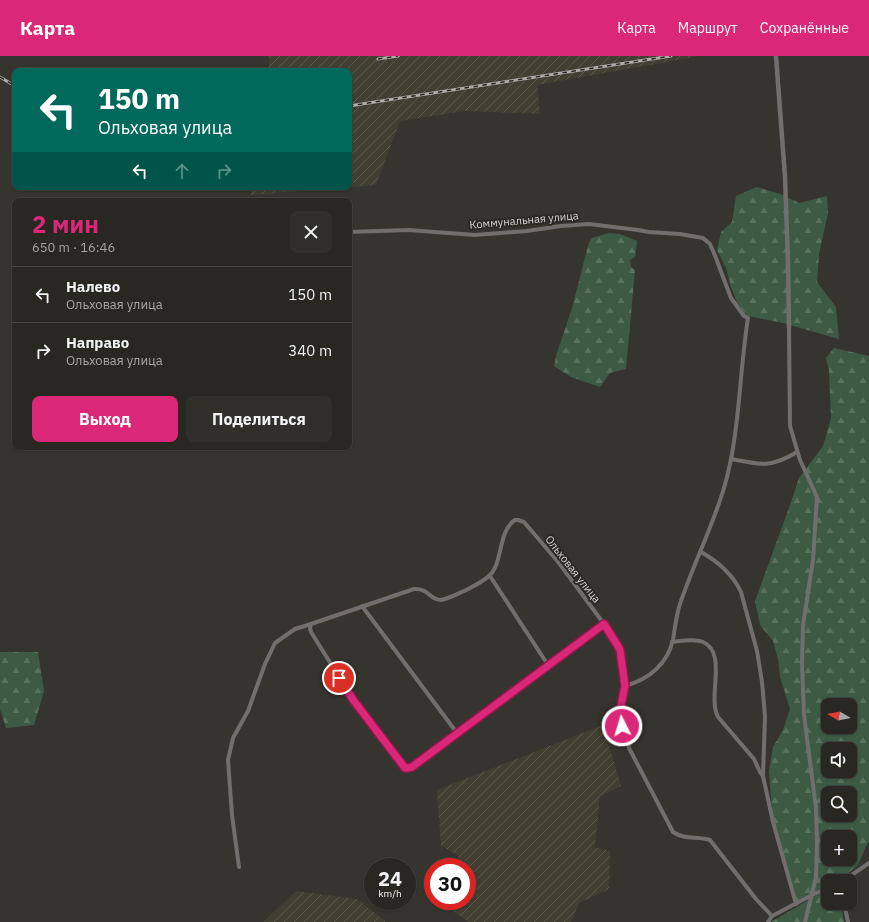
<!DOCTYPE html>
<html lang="ru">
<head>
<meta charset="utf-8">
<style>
  body { margin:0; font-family:"IBM Plex Sans",sans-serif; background:#302f2a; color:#f1f3f6; height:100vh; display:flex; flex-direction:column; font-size:15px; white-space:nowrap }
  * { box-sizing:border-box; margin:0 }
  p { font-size:13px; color:#a5a5a5 }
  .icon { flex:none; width:22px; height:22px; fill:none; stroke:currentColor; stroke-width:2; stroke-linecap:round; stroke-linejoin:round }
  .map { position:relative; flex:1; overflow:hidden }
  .drawer { position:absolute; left:12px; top:142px; width:340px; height:252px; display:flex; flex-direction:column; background:#282722; border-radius:8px; box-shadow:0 1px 3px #0004,0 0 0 1px #444440 }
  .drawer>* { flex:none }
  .top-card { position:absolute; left:12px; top:12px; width:340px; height:122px; border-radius:8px; box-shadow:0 1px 3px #0004,0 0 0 1px #444440; background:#00695c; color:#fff; overflow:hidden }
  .needle { width:26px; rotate:280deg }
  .tools { position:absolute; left:821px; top:642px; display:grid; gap:8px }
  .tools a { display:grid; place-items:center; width:36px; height:36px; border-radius:8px; background:#282722; box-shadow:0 1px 3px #0004,0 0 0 1px #444440; font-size:20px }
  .speed { position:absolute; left:364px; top:802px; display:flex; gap:8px; font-size:20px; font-weight:700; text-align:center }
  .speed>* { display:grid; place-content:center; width:52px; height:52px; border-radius:50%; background:#282722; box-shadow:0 1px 3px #0004,0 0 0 1px #444440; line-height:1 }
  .speed small { font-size:10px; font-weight:400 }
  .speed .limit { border:6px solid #d22; background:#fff; color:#111 }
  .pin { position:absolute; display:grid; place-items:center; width:34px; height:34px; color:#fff; margin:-17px; border:2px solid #fff; border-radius:50%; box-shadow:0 1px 4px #0007 }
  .me { position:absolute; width:44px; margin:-22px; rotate:355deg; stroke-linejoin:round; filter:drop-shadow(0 0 3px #0008) }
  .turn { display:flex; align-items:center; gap:14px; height:84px; padding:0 20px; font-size:18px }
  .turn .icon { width:52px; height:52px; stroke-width:2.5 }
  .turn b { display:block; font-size:28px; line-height:34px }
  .lanes { display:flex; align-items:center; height:38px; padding:0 20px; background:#0003; justify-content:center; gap:20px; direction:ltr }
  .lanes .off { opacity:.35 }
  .round { display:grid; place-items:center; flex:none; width:42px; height:42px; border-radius:8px; background:#302f2a }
  .head { display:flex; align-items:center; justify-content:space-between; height:68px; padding:0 20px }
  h1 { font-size:24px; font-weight:800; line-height:30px; color:#db2777 }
  .button { display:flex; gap:8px; margin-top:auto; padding:8px 20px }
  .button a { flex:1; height:46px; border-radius:8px; background:#db2777; color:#fff; font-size:16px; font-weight:800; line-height:46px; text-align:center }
  .button a+a { background:#302f2a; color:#f1f3f6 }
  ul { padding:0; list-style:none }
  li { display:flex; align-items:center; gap:12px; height:56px; padding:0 20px; border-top:1px solid #444440 }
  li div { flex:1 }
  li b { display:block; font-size:15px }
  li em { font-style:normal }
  header { display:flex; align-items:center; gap:24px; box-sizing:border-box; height:56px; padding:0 20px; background:#db2777; color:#fff }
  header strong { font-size:19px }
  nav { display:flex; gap:22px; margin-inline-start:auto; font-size:14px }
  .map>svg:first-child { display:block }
  .industrial { fill:url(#industrial-furrows) }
  .forest { fill:url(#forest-firs); fill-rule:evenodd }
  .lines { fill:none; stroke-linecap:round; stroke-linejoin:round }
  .minor { stroke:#726e6d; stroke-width:4 }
  .tertiary { stroke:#726e6d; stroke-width:4.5 }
  .rail-casing { stroke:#adaca7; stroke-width:3 }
  .rail { stroke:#2b2a24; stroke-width:1.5; stroke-dasharray:4.5; stroke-linecap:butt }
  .route-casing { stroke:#8e194d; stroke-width:10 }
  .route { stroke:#db2777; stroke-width:7 }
  .labels { text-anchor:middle; stroke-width:4; stroke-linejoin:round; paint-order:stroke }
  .street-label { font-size:11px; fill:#d4d3cf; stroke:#2b2a24 }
</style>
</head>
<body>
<header>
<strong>Карта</strong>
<nav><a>Карта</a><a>Маршрут</a><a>Сохранённые</a></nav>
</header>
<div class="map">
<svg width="869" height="866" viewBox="0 0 869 866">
  <defs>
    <pattern id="industrial-furrows" width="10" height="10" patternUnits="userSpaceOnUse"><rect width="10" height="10" fill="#413e32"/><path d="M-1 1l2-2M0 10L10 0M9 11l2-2" fill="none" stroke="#5c594f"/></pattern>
    <pattern id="forest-firs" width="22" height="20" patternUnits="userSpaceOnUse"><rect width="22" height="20" fill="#3d5b44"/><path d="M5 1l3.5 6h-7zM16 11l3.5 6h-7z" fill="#58725e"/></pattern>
  </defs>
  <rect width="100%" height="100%" fill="#36342e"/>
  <g class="industrial">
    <path d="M269 0H700L537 29 540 58 465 55 400 65 376 129 251 139 250 131H349V15H269Z"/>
    <path d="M603 669 621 730 600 740 595 791 610 795 609 833 579 847 571 866H468L439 845H467V811H454L459 800 441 790 437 734Z"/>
    <path d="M296 835 357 843 386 866H264Z"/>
  </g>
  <g class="forest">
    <path d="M757 131 783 139 799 147 827 140 828 157 819 198 817 226 836 251 839 283 783 267 748 260 742 254 737 246 731 231 726 212 717 194 721 176 732 166 736 140Z"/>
    <path d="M609 177 620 178 637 185 635 201 630 204 631 211 635 214 626 313 610 317 600 331 571 321 554 310 556 300 572 252 589 186 592 182Z"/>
    <path d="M834 292 869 300V786L867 788 858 809 840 824 828 825V828L796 848 772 756 769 715 773 691 783 674 790 653 780 621 778 603 773 585 760 569 755 545 790 449 799 422 823 390 831 362 829 315 826 302ZM828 649H850V671H828ZM828 693H850V715H828ZM828 737H850V759H828ZM828 781H850V803H828Z"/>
    <path d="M0 596H38L44 635 34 669 6 672 0 653Z"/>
    <path d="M828 835V847H841L844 866H771L817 839Z"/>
  </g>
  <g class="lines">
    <g class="minor">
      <path d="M349 176 408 174 475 179 527 175 561 170 589 168 638 174 649 176 680 178 703 182 710 188 714 197 731 242 744 260 748 262C739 318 740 378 724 432 712 472 693 509 680 548 676 560 675 572 673 584 667 608 649 623 625 630"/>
      <path d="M789 272 790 370 800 404 817 441 813 504 803 569 802 607 804 659 816 752 817 787 816 821 805 866"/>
      <path d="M731 403C760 409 771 412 797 396"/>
      <path d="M515 464H518L524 466 559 507 604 568 412 711 408 712H405L354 645 311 576 310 572 311 568 414 533C429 532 429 544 441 544 448 543 457 538 464 535 472 531 483 526 490 519 503 506 498 475 515 464Z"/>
      <path d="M701 496C717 505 733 519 741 536L757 595 762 626 765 660 763 720 773 766 796 848"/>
      <path d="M490 520 548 609"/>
      <path d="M362 550 457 677"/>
      <path d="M604 568 618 590 620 594 625 630 619 659 629 692 673 776C685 784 697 780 710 784L756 843 772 860 814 838 828 832"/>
      <path d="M672 586C681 585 695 582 703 586 728 597 707 641 718 661L754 703 760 716 763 720"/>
      <path d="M239 811 232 759 228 704 233 682 248 655 265 608 275 587 295 573 311 568"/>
      <path d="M843 825 869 807"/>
      <path d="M844 847 848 866"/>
      <path d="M768 866 772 860"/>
    </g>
    <path class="tertiary" d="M776 0 785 121 788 207 789 272"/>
    <g class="rail-casing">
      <g id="rail">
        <path d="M378 3 398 0"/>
        <path d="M0 21 15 30"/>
        <path d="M349 50 671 0"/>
      </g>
    </g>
    <use href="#rail" class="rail"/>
  </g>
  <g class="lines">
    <g class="route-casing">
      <path id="route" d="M339 622 354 645 405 712H408L412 711 604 568 618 590 620 594 625 630 619 659 622 670"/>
    </g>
    <use href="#route" class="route"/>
  </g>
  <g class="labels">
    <g class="street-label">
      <text transform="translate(524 164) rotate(-5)" y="4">Коммунальная улица</text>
      <text transform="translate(573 513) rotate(52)" y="4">Ольховая улица</text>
    </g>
  </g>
</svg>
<div class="tools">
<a><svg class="needle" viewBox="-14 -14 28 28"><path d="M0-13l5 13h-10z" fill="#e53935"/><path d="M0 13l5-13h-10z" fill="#a5a5a5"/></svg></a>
<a><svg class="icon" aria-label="sound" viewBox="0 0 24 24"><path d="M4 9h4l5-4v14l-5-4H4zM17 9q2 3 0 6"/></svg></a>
<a><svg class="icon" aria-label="search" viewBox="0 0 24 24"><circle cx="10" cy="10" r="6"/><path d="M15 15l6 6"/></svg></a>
<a>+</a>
<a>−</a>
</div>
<div class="speed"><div>24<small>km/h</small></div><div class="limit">30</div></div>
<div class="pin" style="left:339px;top:622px;background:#d93025"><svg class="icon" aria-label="arrive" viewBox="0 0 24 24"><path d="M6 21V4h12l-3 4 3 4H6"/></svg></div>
<svg class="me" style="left:622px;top:670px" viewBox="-20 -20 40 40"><circle r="17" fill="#db2777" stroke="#fff" stroke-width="3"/><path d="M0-11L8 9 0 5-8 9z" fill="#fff"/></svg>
<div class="top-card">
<div class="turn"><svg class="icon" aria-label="left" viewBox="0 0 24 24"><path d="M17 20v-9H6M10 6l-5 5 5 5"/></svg><div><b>150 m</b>Ольховая улица</div></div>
<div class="lanes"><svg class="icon" aria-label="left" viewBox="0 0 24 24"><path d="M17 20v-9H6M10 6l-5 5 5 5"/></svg><svg class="icon off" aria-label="ahead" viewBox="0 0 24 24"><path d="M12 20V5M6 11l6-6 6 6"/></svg><svg class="icon off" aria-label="right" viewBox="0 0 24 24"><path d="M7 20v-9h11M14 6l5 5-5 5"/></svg></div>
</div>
<section class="drawer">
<div class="head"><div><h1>2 мин</h1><p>650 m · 16:46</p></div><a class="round"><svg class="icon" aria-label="close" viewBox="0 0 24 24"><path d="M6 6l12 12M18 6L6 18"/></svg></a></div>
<ul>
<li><svg class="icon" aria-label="left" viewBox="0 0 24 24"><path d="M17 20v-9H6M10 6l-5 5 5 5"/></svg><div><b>Налево</b><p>Ольховая улица</p></div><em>150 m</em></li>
<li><svg class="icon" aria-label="right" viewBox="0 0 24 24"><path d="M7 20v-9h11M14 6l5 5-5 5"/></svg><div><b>Направо</b><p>Ольховая улица</p></div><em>340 m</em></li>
</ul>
<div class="button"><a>Выход</a><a>Поделиться</a></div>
</section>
</div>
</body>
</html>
